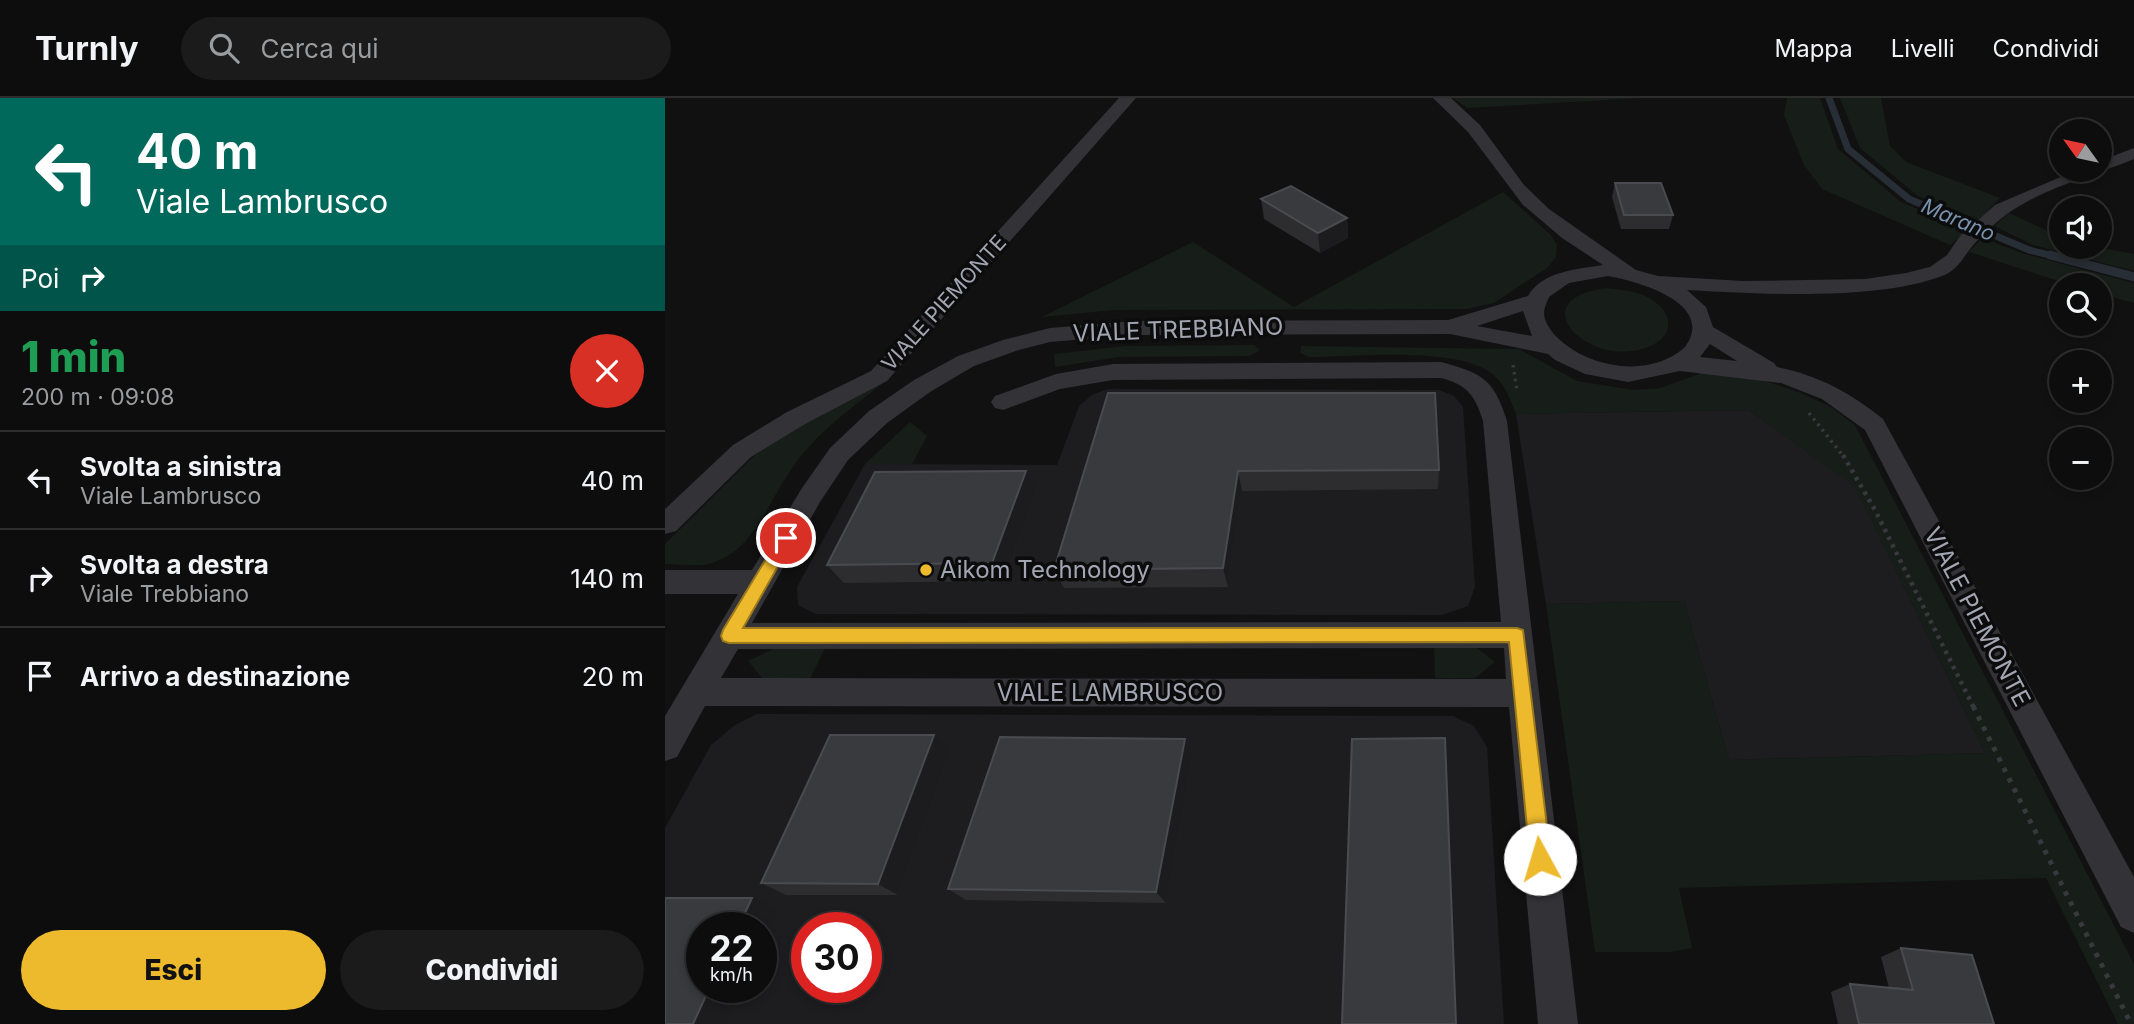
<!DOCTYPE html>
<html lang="it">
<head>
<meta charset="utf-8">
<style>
  body { margin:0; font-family:Inter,sans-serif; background:#1b1b1c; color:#f1f3f6; height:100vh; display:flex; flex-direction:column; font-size:26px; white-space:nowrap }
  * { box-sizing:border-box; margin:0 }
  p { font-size:23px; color:#9a9c9e }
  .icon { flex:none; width:38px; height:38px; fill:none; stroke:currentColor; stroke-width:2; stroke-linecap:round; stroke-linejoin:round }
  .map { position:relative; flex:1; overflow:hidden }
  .drawer { display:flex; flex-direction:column; background:#0d0d0e; width:665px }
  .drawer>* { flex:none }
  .guide { background:#00695c; color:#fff; overflow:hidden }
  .needle { width:46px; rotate:303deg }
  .tools { position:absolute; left:1384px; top:21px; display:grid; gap:14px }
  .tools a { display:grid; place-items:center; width:63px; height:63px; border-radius:50%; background:#0d0d0e; box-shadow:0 4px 10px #0003,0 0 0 2px #2d2d2e; font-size:35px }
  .speed { position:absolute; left:21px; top:814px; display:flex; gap:14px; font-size:35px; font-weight:700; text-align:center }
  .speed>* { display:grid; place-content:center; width:91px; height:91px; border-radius:50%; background:#0d0d0e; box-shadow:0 4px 10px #0003,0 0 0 2px #2d2d2e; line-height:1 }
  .speed small { font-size:18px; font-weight:400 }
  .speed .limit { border:10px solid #d22; background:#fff; color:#111 }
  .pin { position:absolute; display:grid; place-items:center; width:60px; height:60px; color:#fff; margin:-30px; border:4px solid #fff; border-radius:50%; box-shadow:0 2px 7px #0007 }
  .me { position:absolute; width:77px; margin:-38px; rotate:354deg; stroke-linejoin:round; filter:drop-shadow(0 0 5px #0008) }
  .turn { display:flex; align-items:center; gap:24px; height:147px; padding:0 21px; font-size:32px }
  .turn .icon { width:91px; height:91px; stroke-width:2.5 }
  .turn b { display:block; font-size:49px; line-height:60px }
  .then { display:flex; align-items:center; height:66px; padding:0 21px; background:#0003; gap:14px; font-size:26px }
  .round { display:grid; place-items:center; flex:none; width:74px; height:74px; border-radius:37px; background:#1b1b1c }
  .overview { display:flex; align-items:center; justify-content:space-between; height:119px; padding:0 21px }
  h1 { font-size:42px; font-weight:800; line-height:52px; color:#1e9e55 }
  .cta { display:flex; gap:14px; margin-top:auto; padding:14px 21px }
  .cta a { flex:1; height:80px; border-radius:42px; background:#eeba2d; color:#111; font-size:28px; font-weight:800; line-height:80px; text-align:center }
  .cta a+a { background:#1b1b1c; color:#f1f3f6 }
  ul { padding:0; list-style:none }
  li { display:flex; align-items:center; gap:21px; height:98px; padding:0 21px; border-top:2px solid #2d2d2e }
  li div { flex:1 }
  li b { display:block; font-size:26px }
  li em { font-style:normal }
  header { display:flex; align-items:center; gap:42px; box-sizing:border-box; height:98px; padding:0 35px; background:#0d0d0e; border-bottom:2px solid #2d2d2e }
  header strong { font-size:33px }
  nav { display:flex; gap:38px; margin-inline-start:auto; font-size:24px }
  .search { width:490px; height:63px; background:#1b1b1c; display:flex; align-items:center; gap:18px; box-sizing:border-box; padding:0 24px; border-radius:38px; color:#9a9c9e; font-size:26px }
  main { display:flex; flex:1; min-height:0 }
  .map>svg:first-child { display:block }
  .built { fill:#1d1d1f; fill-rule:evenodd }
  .green { fill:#171d18 }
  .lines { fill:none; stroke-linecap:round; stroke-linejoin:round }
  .stream-far1 { stroke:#282e35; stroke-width:7 }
  .stream { stroke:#282e35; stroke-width:9 }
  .path-far2 { stroke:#38393e; stroke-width:3.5; stroke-dasharray:2.5 4.5; stroke-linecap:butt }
  .path-far1 { stroke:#38393e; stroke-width:4.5; stroke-dasharray:3.5 5; stroke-linecap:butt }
  .path { stroke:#38393e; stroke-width:5; stroke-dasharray:4.5 7; stroke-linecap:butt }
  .minor { fill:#323237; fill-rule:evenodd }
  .wall { fill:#2d2d30 }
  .shaded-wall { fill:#1c1c1e }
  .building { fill:#393a3e; stroke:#4a4b50; stroke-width:2 }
  .route { fill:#eeba2d; stroke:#9b791d; stroke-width:2 }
  .poi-dot { fill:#eeba2d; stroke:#0c0c0d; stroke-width:2.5 }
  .labels { text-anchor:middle; stroke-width:7; stroke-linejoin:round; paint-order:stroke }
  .far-water-label { font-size:21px; font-style:italic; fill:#7992ae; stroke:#0c0c0d }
  .far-street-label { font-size:21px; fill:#a2a6b3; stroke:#0c0c0d }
  .street-label { font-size:24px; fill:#a2a6b3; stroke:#0c0c0d }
  .poi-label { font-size:24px; fill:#a2a6b3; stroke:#0c0c0d; text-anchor:start }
</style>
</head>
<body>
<header>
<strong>Turnly</strong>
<div class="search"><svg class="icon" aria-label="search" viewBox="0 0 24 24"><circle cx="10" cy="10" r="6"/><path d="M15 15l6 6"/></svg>Cerca qui</div>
<nav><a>Mappa</a><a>Livelli</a><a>Condividi</a></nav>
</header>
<main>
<section class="drawer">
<div class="guide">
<div class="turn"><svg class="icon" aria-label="left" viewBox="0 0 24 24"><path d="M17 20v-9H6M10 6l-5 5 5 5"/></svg><div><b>40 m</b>Viale Lambrusco</div></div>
<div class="then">Poi<svg class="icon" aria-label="right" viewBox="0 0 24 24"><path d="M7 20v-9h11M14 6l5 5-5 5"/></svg></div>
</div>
<div class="overview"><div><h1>1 min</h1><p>200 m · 09:08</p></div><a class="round" style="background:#d93025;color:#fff"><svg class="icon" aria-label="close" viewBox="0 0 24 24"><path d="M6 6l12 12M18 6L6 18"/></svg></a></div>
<ul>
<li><svg class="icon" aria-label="left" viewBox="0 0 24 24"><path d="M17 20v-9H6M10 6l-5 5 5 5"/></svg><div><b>Svolta a sinistra</b><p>Viale Lambrusco</p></div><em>40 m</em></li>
<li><svg class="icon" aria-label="right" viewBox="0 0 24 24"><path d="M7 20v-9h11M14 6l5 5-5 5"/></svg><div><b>Svolta a destra</b><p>Viale Trebbiano</p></div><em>140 m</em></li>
<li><svg class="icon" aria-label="arrive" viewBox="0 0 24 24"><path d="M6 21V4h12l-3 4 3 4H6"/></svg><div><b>Arrivo a destinazione</b></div><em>20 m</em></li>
</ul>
<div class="cta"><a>Esci</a><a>Condividi</a></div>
</section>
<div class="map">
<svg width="1469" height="926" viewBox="0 0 1469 926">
  <rect width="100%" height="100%" fill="#111112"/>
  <g class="built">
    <path d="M442 291 774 292 789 298 798 309 810 489 803 508 777 517 151 516 133 507 132 489 200 366 392 367 414 308 427 297Z"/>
    <path d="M1084 312 1190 388 1320 655 1064 662 1019 503 881 506 851 316Z"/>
    <path d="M92 616 788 618 809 628 822 649 839 926H0V730L46 647 70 627ZM37 830H96V889H37ZM142 830H201V889H142Z"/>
  </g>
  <g class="green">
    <path d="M787 0H977L803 10Z"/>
    <path d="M1122 0H1155L1173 51 1236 104 1303 132 1285 147 1157 91 1139 67 1119 17Z"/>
    <path d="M1175 0H1216L1225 48 1241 64 1335 100 1313 123 1253 98 1195 50Z"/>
    <path d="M838 94 886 137 892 147 891 159 882 170 829 205 802 211 450 212 377 219 528 144 629 209Z"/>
    <path d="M1344 115 1396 139V149H1432L1469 156V173L1368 147 1329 128Z"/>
    <path d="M1317 140 1360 156 1469 185V205L1435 196V187H1406L1304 154Z"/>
    <path d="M941 190C954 191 966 193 978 197 1011 211 1013 241 977 251 923 268 855 202 941 190Z"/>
    <path d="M589 247 595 253 584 258 454 259 390 269 389 256 460 248Z"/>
    <path d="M636 248 854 251 912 283 969 292 995 290 1040 274 1094 281 1136 295 1166 309 1190 327 1469 866V926H1453L1381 780 1014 790 1027 850 1006 854H930L881 506 1019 503 1064 662 1320 655 1190 389 1084 312 851 316C845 302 841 288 830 278 795 247 691 259 644 259L635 255Z"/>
    <path d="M222 282C189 308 152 334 128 369 102 404 89 455 43 466 30 469 13 466 0 466V446L91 356 129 328Z"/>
    <path d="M245 324 262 338 247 366H200Z"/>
    <path d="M769 547H808L830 564 810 580H770Z"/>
    <path d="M115 548H161L145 581H98L83 563Z"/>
  </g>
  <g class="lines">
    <path class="stream-far1" d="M1164 0 1183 51 1244 101 1364 152 1392 159"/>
    <path class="stream" d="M1385 157 1469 179"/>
    <g class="path-far2">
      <path d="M848 267 852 293"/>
      <path d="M1144 315 1179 359"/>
    </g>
    <path class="path-far1" d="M1178 357 1210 412 1309 610"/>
    <path class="path" d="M1308 608 1466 926"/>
    <g class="minor">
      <path d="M454 0H471L222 283 140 326 86 359 11 433 0 436V411L68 347 122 314 206 273Z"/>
      <path d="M768 0H786L815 27 859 87 884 111 971 172 993 178 1078 183 1200 181 1241 175 1265 169 1282 157 1295 138 1330 107 1412 72H1435V63L1469 50V61C1430 77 1376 91 1342 116 1331 124 1320 135 1310 145 1299 157 1294 172 1277 178 1211 203 1094 196 1022 192L1041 209 1048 229 1109 265 1112 269C1153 277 1186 295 1218 321L1469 779V835L1456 829 1200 332 1157 301 1116 285 1015 273 963 284 920 276 890 262 883 256 785 236 469 237 385 244 354 252 309 268 265 294 222 325 183 362 155 404 87 525 836 524 818 323C810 297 802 287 776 280L448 282 395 291 338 312 330 310 326 304 330 298 391 276 448 266 776 264C817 275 829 281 842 323L913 926H873L844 609 40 608 12 659 0 663V618L73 496H0V472H87L137 390 165 350 204 313 249 282 293 258 338 242 385 230 469 223 783 222 863 198C877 173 913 171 938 167L897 140 858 107 803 34ZM943 178C972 183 1052 205 1020 249 986 280 927 271 895 242 888 236 879 225 879 215 879 210 882 204 884 199L904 185ZM858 213 867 238 812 228ZM1045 246 1072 263 1035 259ZM839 550 841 581 56 580 73 551Z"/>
    </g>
  </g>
  <g class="wall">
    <path d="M950 85 1008 117 1004 131H956L947 99Z"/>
    <path d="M596 101 682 120 683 140 655 155 599 121Z"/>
    <path d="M443 295 774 372 773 391 577 393 563 489 399 490 389 472Z"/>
    <path d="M371 392 339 483 179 485 162 467Z"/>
    <path d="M286 652 233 797H121L96 785Z"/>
    <path d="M528 656 501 805 301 802 283 791Z"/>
    <path d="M1236 850 1329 926H1173L1166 894 1185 886 1224 890 1216 859Z"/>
  </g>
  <g class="shaded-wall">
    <path d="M682 120 683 140 655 155 653 135Z"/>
    <path d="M361 373 371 392 339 483 327 465Z"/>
    <path d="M573 373 577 393 563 489 558 470Z"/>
    <path d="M269 637 286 652 233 797 213 786Z"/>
    <path d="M520 641 528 656 501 805 491 794Z"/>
    <path d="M87 800 112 811 96 846V830H73Z"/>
    <path d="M45 889H77L61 926H28Z"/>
  </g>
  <g class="building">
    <path d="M950 85H996L1008 117H959Z"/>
    <path d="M626 88 682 120 653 135 596 101Z"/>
    <path d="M443 295H770L774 372 573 373 558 470 389 472Z"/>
    <path d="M361 373 327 465 162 467 210 374Z"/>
    <path d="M165 637H269L213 786 96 785Z"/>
    <path d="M335 639 520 641 491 794 283 791Z"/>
    <path d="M780 640 791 926H677L687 641Z"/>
    <path d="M0 800H87L73 830H37V889H45L28 926H0Z"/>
    <path d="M1236 850 1307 857 1329 926H1194L1185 886 1248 892Z"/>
  </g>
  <path class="route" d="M121 434 129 440 78 530H852L858 532 886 761 883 768 875 771 868 768 865 761 844 544 64 545 58 543 56 538 58 532 116 436Z"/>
  <circle class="poi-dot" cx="261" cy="472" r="7"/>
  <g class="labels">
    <g class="far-water-label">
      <text transform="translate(1293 122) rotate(23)" y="7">Marano</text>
    </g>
    <g class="far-street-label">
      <text transform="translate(279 205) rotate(-48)" y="7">VIALE PIEMONTE</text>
    </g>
    <g class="street-label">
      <text transform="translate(513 232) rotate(-2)" y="8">VIALE TREBBIANO</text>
      <text transform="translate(1312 519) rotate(62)" y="8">VIALE PIEMONTE</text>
      <text x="445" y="603">VIALE LAMBRUSCO</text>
    </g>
    <g class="poi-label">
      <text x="275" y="480">Aikom Technology</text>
    </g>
  </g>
</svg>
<div class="tools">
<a><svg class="needle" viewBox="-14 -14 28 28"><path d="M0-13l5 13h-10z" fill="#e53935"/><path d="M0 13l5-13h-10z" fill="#9a9c9e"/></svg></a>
<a><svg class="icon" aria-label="sound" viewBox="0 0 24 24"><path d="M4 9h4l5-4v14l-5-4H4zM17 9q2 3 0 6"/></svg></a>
<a><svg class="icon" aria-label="search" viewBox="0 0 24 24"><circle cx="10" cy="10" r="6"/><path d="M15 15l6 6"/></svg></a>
<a>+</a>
<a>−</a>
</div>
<div class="speed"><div>22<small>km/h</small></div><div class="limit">30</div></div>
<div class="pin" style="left:121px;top:440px;background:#d93025"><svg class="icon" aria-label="arrive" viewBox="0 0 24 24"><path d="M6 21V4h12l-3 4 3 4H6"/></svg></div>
<svg class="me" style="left:875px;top:761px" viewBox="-20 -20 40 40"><circle r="19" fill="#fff"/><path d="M0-13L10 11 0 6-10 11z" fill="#eeba2d"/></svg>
</div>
</main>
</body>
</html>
